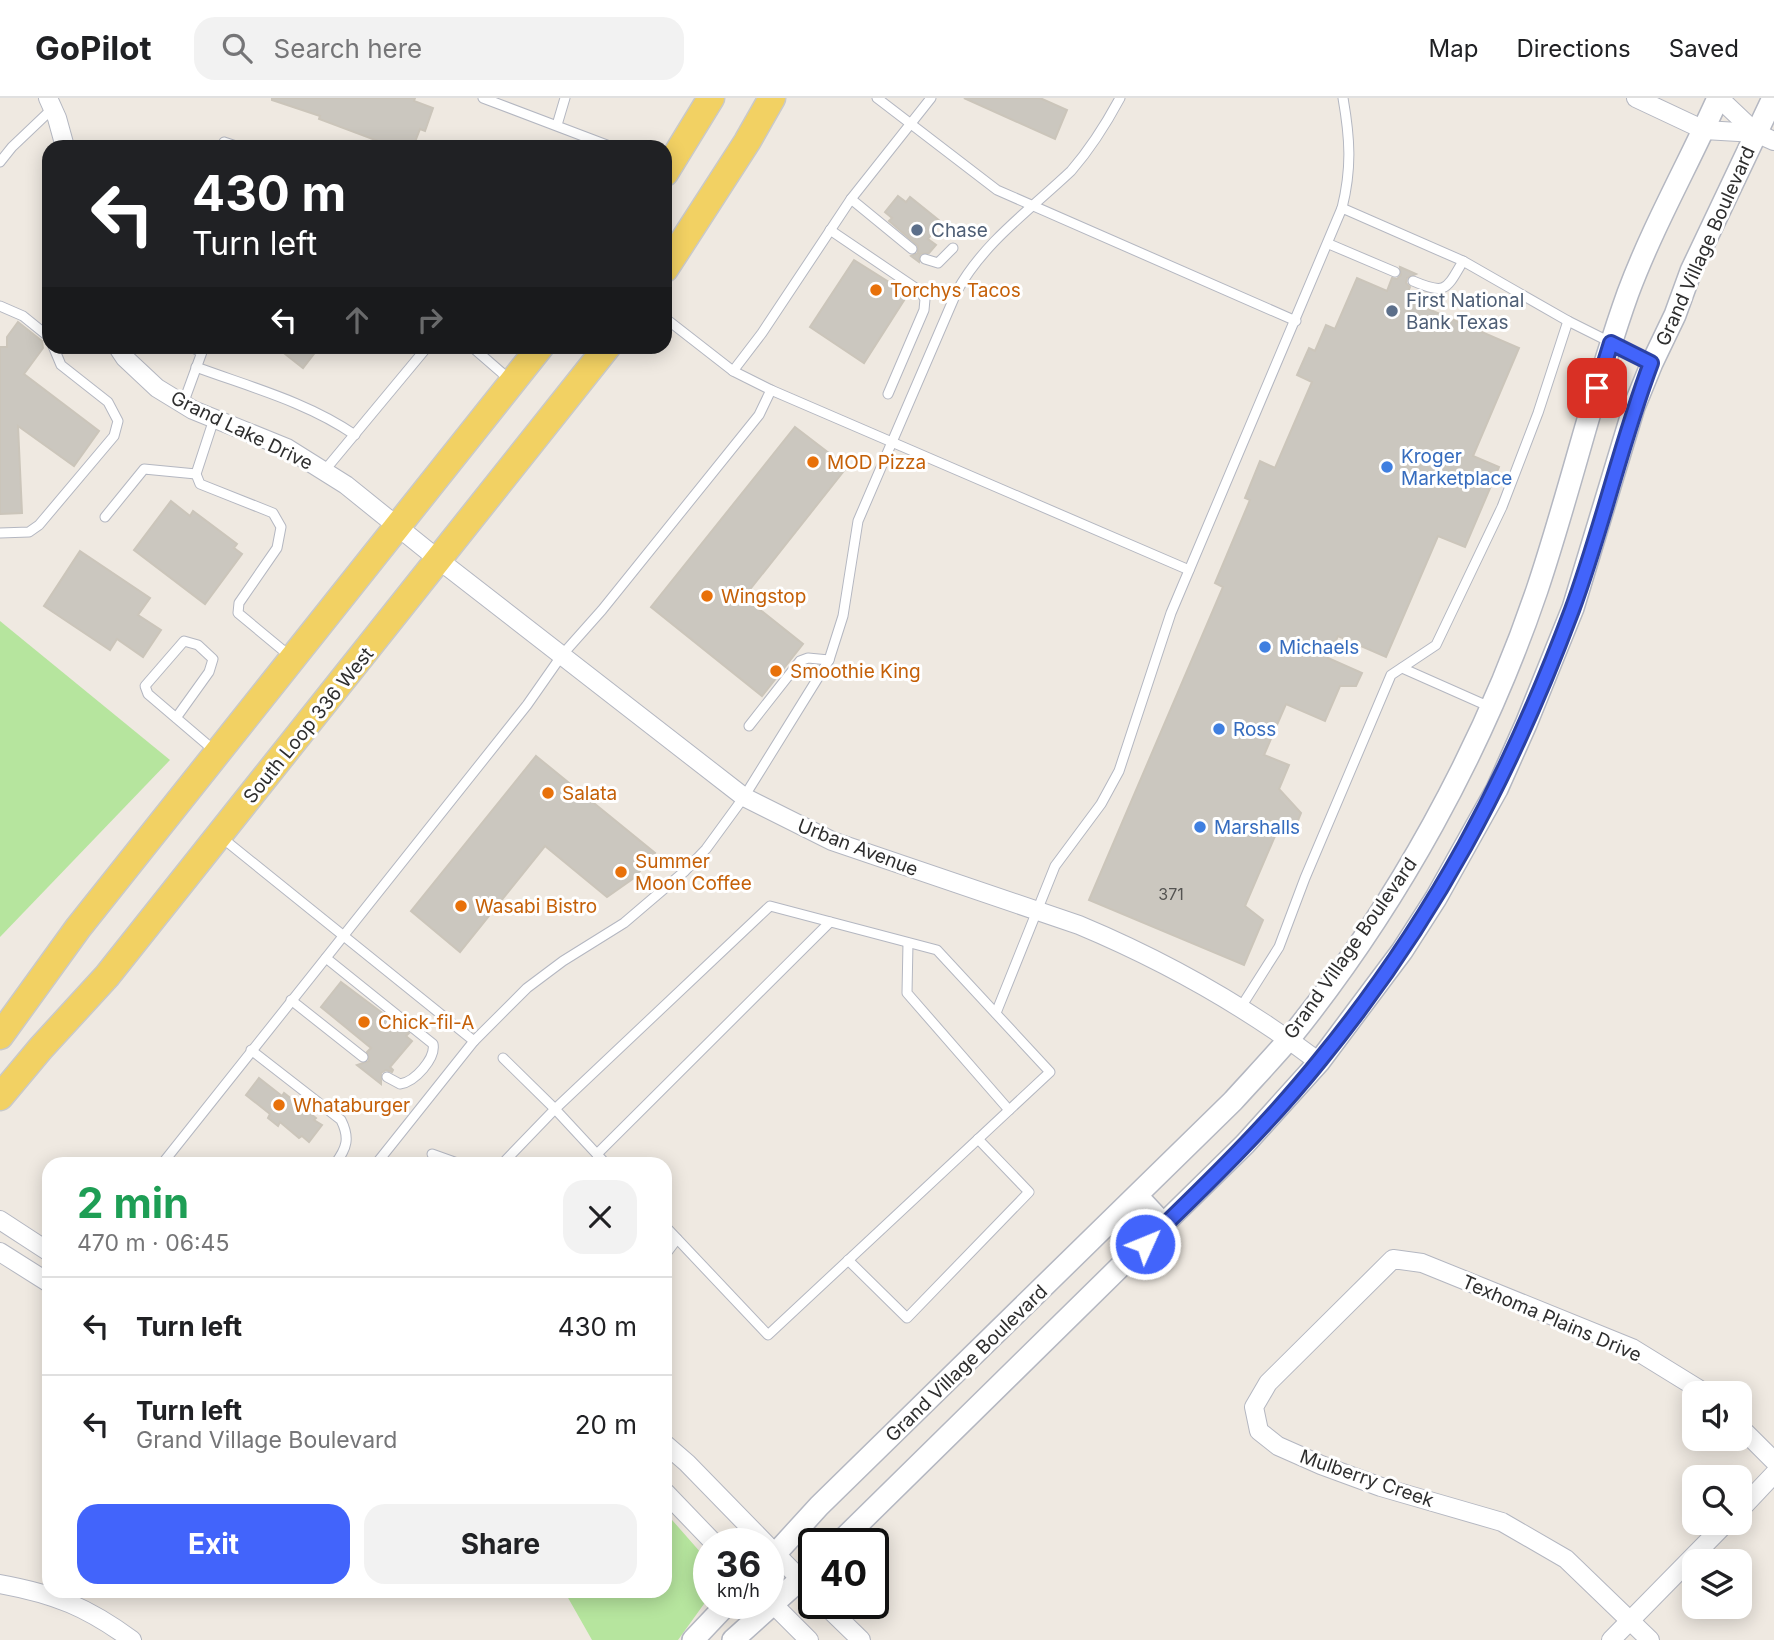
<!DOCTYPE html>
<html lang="en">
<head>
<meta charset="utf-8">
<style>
  body { margin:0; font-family:Inter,sans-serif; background:#f2f2f2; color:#202124; height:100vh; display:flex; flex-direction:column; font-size:26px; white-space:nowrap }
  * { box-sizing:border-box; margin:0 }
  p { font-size:23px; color:#757577 }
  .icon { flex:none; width:38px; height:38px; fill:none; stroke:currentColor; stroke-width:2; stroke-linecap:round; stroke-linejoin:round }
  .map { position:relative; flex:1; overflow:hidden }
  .panel { position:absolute; left:42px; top:1059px; width:630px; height:441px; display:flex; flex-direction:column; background:#fff; border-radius:21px; box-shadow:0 4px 18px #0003 }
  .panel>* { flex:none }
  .guide { position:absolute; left:42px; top:42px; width:630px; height:214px; border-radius:21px; box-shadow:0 4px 18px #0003; background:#202124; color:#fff; overflow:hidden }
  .tools { position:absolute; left:1682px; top:1283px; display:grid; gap:14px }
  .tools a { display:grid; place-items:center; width:70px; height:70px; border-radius:14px; background:#fff; box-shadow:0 4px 18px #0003; font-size:35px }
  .speed { position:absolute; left:693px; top:1430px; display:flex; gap:14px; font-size:35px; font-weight:700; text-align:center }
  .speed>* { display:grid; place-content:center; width:91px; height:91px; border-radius:50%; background:#fff; box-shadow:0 4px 18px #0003; line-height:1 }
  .speed small { font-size:18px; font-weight:400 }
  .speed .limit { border:4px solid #111; border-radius:10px; background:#fff; color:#111 }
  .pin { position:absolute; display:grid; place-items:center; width:60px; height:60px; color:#fff; margin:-30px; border-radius:14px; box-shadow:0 4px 10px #0006 }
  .me { position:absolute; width:77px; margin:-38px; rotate:46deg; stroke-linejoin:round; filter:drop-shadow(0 0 5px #0008) }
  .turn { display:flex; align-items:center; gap:24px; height:147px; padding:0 35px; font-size:32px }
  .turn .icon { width:91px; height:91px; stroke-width:2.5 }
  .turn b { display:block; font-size:49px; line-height:60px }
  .lanes { display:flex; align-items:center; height:66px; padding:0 35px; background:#0003; justify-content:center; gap:35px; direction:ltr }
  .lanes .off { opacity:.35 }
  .round { display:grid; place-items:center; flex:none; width:74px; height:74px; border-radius:21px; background:#f2f2f2 }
  .summary { display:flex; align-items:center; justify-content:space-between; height:119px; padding:0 35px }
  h1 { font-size:42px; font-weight:700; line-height:52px; color:#1e9e55 }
  .cta { display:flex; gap:14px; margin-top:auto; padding:14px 35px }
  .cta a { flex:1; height:80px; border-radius:21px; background:#4264fb; color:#fff; font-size:28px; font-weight:700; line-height:80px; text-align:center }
  .cta a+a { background:#f2f2f2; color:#202124 }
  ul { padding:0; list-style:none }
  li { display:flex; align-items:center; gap:21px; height:98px; padding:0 35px; border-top:2px solid #e0e0e0 }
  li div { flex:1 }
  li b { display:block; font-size:26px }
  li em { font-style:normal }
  header { display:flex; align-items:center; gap:42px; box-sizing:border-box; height:98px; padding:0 35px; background:#fff; border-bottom:2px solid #e0e0e0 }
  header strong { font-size:33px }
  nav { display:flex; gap:38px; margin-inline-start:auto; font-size:24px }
  .search { width:490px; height:63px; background:#f2f2f2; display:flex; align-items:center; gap:18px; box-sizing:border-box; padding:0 24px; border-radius:21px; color:#757577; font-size:26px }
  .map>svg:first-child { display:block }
  .green { fill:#b6e59e }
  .building { fill:#cbc7bf; stroke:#cbc5ba; stroke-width:2 }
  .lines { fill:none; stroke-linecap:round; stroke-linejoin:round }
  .service-casing { stroke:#b4b7c1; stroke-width:11 }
  .minor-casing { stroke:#b4b7c1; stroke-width:20 }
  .tertiary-casing { stroke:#b4b7c1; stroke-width:24 }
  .primary-casing { stroke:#c9c9c9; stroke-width:29 }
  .service { stroke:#fff; stroke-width:9 }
  .minor { stroke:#fff; stroke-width:18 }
  .tertiary { stroke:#fff; stroke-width:21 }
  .primary { stroke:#f2d163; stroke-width:26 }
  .route-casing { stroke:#2b41a3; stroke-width:18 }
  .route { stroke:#4264fb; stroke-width:12 }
  .service-dot { fill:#5c6f8a; stroke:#fff; stroke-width:2.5 }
  .food-dot { fill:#e8710a; stroke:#fff; stroke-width:2.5 }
  .shop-dot { fill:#3f7fe0; stroke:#fff; stroke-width:2.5 }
  .labels { text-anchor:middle; stroke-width:6; stroke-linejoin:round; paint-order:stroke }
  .number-label { font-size:16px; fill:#555452 }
  .service-label { font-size:19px; fill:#4e5e75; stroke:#fff; text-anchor:start }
  .street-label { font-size:19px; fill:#2e2e2e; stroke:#fff }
  .food-label { font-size:19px; fill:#c56008; stroke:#fff; text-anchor:start }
  .shop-label { font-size:19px; fill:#366cbe; stroke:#fff; text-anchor:start }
</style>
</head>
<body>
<header>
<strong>GoPilot</strong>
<div class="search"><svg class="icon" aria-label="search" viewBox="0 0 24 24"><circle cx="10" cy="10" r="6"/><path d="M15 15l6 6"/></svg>Search here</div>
<nav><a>Map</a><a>Directions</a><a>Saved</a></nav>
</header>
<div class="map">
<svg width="1774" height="1542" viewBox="0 0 1774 1542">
  <rect width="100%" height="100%" fill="#efe9e1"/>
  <g class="green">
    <path d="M0 523 170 662 0 839Z"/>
    <path d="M665 1414 709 1464V1499L678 1542H592L567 1498 569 1493H665Z"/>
  </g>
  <g class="building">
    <path d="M272 0H415L414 3 433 10 425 33 420 31 413 49H394L319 21 320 18 272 2Z"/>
    <path d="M964 0H1040L1067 12 1055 41Z"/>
    <path d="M898 98 906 104 910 99 941 124 928 141 936 147 929 155 920 156 919 164 911 158 918 155V148L889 123 892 120 885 114Z"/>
    <path d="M854 162 908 196 864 265 810 229Z"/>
    <path d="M1400 169 1416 176 1407 180 1406 185 1410 189 1405 201 1519 250 1473 358 1499 369 1465 449 1438 438 1386 559 1338 538 1328 560 1362 575 1356 588H1340L1325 623 1286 606 1264 657 1289 667 1279 691 1301 715 1295 730 1281 724 1245 808 1263 822 1244 867 1089 802 1223 489 1215 485 1250 402 1245 400 1260 363 1275 370 1312 284 1297 277 1309 250 1315 253 1326 227 1335 231 1357 180 1387 193 1392 180 1397 181 1401 177Z"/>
    <path d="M18 224 42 243 43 250 24 276 99 333 74 368 18 328 22 415 0 416V249H7V239Z"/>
    <path d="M275 248H320L303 270Z"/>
    <path d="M795 329 847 369 744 499 803 546 762 598 651 509Z"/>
    <path d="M171 403 190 418 193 413 237 446 234 450 242 456 205 506 134 452Z"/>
    <path d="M80 453 150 500 138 517 161 532 143 559 117 541 110 552 44 508Z"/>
    <path d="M536 658 655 755 634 780 607 799 545 748 460 854 411 813Z"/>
    <path d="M341 884 409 935 406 938 412 943 390 969 393 972 392 974 386 972 381 975V986L357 967 369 963 367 954 371 950 321 909Z"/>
    <path d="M259 980 282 998 284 995 316 1020 314 1022 322 1027 309 1044 302 1038 299 1040 280 1024 278 1028 268 1020 270 1016 246 997Z"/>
  </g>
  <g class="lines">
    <g class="service-casing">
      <g id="service">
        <path d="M483 0 612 49"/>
        <path d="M877 0 997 92 1296 223"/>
        <path d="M557 27 565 0"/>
        <path d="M223 49 224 44 239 49"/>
        <path d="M0 64 12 49 53 10"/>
        <path d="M851 101 912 151"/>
        <path d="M1342 110C1352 70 1350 40 1343 0"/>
        <path d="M830 132 920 193 925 201 924 212 888 296"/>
        <path d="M1329 146 1395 174"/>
        <path d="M925 161 938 165 953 150"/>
        <path d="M1413 183C1446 197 1446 192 1463 163"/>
        <path d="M0 208 23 218 49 239"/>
        <path d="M665 220 733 273 771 292 1189 472"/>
        <path d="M471 248 509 281"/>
        <path d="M196 269C250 289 307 304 355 337"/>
        <path d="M733 273 762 235 851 101 931 0"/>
        <path d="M183 306 202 254 187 248"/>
        <path d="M214 321 196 376 200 386 273 415 281 429 277 450 239 505 238 515 291 559"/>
        <path d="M325 372 428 248"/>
        <path d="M105 419 144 371 196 376"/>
        <path d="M0 435 29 434 39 427 114 338 118 323 108 304 61 267 53 248"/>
        <path d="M1402 570 1490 609"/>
        <path d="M176 620 209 574 213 561 198 547 184 543 145 588 148 596 216 654"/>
        <path d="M749 628 800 563 808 560 829 562"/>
        <path d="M221 739 474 943 376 1066"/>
        <path d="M908 845 907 895 1009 1012"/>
        <path d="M326 860 433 946C436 960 415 984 400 986L387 979"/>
        <path d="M291 902 363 959"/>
        <path d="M1241 909 1279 849 1305 780 1391 577 1436 547 1502 409 1538 315 1568 223"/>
        <path d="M996 915 1055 768 1101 706 1119 673 1171 515 1342 110 1463 163 1568 223 1652 265"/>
        <path d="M474 943 527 890 563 863 624 825 685 773 706 751 744 699 829 562 843 518 858 423 957 193C984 144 1031 111 1071 73 1091 50 1106 26 1120 0"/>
        <path d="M251 952 341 1022C350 1040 347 1050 335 1066"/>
        <path d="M432 1056 460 1066"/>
        <path d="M597 1056 830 824"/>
        <path d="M162 1066 527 607 562 557 602 512 759 317 771 292"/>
        <path d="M502 1066 555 1011 503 960"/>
        <path d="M606 1066 555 1011 770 808 937 852 1050 974 768 1237 665 1128"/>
        <path d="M665 1157 677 1141"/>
        <path d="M848 1162 907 1220 1029 1094 978 1041"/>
      </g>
    </g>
    <g class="minor-casing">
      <g id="minor">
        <path d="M48 0 57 20 65 49"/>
        <path d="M1636 0 1704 32 1756 35"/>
        <path d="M1719 0 1756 35 1774 43"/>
        <path d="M117 248 125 260 157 290 193 312 287 350 346 387 439 462 744 699 832 743 1079 827C1165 863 1245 908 1319 964"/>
        <path d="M0 1122 49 1154"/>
        <path d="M0 1154 49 1185"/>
        <path d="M1740 1329 1774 1363"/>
        <path d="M665 1346 687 1365 766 1446"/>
        <path d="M665 1394 715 1446"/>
        <path d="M1740 1412 1774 1376"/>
        <path d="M768 1448 814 1495"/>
        <path d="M0 1486C55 1496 87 1509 132 1542"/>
        <path d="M768 1501 809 1542"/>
        <path d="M823 1505 861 1542"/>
        <path d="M1611 1542 1727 1424"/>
        <path d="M1650 1542 1566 1461 1502 1424 1381 1389 1321 1367 1278 1348 1259 1333 1254 1309 1268 1285 1393 1161 1422 1165 1632 1250 1705 1295"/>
      </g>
    </g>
    <g class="tertiary-casing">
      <g id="tertiary">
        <path d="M1137 1098 1164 1127"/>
        <path d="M838 1446 1245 1046 1319 964 1402 853 1436 800 1497 691 1526 626 1573 510 1634 309 1652 265 1675 217 1691 173 1773 0"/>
        <path d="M768 1464 819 1408 1233 1003C1252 982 1272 961 1290 940 1396 809 1483 651 1537 492 1570 394 1593 292 1628 195 1653 128 1689 65 1718 0"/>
        <path d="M693 1542 728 1505"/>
        <path d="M733 1542 814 1469"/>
      </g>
    </g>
    <g class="primary-casing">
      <g id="primary">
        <path d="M665 75 711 0"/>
        <path d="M665 171 747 44 772 0"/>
        <path d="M0 938 78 830 541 248"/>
        <path d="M0 999 41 950 107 878 608 248"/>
      </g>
    </g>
    <use href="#service" class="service"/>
    <use href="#minor" class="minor"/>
    <use href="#tertiary" class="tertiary"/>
    <use href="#primary" class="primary"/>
  </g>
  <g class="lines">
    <g class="route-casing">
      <path id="route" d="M1145 1146C1205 1088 1267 1028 1320 962 1433 824 1510 678 1572 512 1602 431 1621 345 1651 265L1611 245 1597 290"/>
    </g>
    <use href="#route" class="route"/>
  </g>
  <g class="service-dot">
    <circle cx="917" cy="132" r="7"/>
    <circle cx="1392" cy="213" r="7"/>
  </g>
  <g class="food-dot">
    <circle cx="876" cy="192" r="7"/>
    <circle cx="813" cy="364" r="7"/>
    <circle cx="707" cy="498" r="7"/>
    <circle cx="776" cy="573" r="7"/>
    <circle cx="548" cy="695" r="7"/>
    <circle cx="621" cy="774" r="7"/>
    <circle cx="461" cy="808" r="7"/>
    <circle cx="364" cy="924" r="7"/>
    <circle cx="279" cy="1007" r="7"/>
  </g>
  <g class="shop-dot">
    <circle cx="1387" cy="369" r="7"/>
    <circle cx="1265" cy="549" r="7"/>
    <circle cx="1219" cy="631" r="7"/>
    <circle cx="1200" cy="729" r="7"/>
  </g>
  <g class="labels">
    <g class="number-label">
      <text x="1171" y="802">371</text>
    </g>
    <g class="service-label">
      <text x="931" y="139">Chase</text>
      <text x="1406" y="209">First National<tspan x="1406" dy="22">Bank Texas</tspan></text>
    </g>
    <g class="street-label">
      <text transform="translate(1705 148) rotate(-66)" y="7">Grand Village Boulevard</text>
      <text transform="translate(242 332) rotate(26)" y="7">Grand Lake Drive</text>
      <text transform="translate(308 627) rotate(-51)" y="7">South Loop 336 West</text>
      <text transform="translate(858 749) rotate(21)" y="7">Urban Avenue</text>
      <text transform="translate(1350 850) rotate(-55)" y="7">Grand Village Boulevard</text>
      <text transform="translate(1552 1220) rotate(23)" y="7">Texhoma Plains Drive</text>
      <text transform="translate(966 1265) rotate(-44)" y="7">Grand Village Boulevard</text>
      <text transform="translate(1367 1380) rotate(19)" y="7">Mulberry Creek</text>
    </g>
    <g class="food-label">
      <text x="890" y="199">Torchys Tacos</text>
      <text x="827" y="371">MOD Pizza</text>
      <text x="721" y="505">Wingstop</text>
      <text x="790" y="580">Smoothie King</text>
      <text x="562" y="702">Salata</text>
      <text x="635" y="770">Summer<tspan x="635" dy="22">Moon Coffee</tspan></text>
      <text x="475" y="815">Wasabi Bistro</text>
      <text x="378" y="931">Chick-fil-A</text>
      <text x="293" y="1014">Whataburger</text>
    </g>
    <g class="shop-label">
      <text x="1401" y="365">Kroger<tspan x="1401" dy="22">Marketplace</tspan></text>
      <text x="1279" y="556">Michaels</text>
      <text x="1233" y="638">Ross</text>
      <text x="1214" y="736">Marshalls</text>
    </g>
  </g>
</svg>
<div class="tools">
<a><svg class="icon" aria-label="sound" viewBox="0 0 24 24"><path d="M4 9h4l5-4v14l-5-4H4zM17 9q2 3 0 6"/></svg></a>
<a><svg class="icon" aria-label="search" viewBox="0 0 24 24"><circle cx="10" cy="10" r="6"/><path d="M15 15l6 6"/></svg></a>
<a><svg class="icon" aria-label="layers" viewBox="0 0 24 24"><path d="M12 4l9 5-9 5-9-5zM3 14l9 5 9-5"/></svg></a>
</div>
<div class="speed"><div>36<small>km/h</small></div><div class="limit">40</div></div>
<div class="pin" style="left:1597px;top:290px;background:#d93025"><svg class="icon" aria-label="arrive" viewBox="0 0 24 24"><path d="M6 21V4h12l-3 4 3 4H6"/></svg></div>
<svg class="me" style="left:1145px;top:1146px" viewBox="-20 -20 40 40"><circle r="17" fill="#4264fb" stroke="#fff" stroke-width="3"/><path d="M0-11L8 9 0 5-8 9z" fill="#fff"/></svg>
<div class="guide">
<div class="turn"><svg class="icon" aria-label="left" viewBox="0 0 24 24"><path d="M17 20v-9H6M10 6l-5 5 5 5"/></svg><div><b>430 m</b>Turn left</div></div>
<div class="lanes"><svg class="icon" aria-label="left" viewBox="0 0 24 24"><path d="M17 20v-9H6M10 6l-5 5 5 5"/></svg><svg class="icon off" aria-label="ahead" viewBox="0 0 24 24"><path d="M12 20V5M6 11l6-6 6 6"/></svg><svg class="icon off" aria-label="right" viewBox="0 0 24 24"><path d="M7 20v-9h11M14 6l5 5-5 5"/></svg></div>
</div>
<section class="panel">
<div class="summary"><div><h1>2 min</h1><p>470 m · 06:45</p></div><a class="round"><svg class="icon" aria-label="close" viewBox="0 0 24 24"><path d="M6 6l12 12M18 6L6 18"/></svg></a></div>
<ul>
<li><svg class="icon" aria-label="left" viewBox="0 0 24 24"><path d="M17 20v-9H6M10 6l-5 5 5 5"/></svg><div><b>Turn left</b></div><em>430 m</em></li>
<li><svg class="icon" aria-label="left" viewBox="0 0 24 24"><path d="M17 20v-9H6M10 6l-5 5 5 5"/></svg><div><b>Turn left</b><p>Grand Village Boulevard</p></div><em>20 m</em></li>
</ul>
<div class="cta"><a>Exit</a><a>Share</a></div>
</section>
</div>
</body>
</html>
